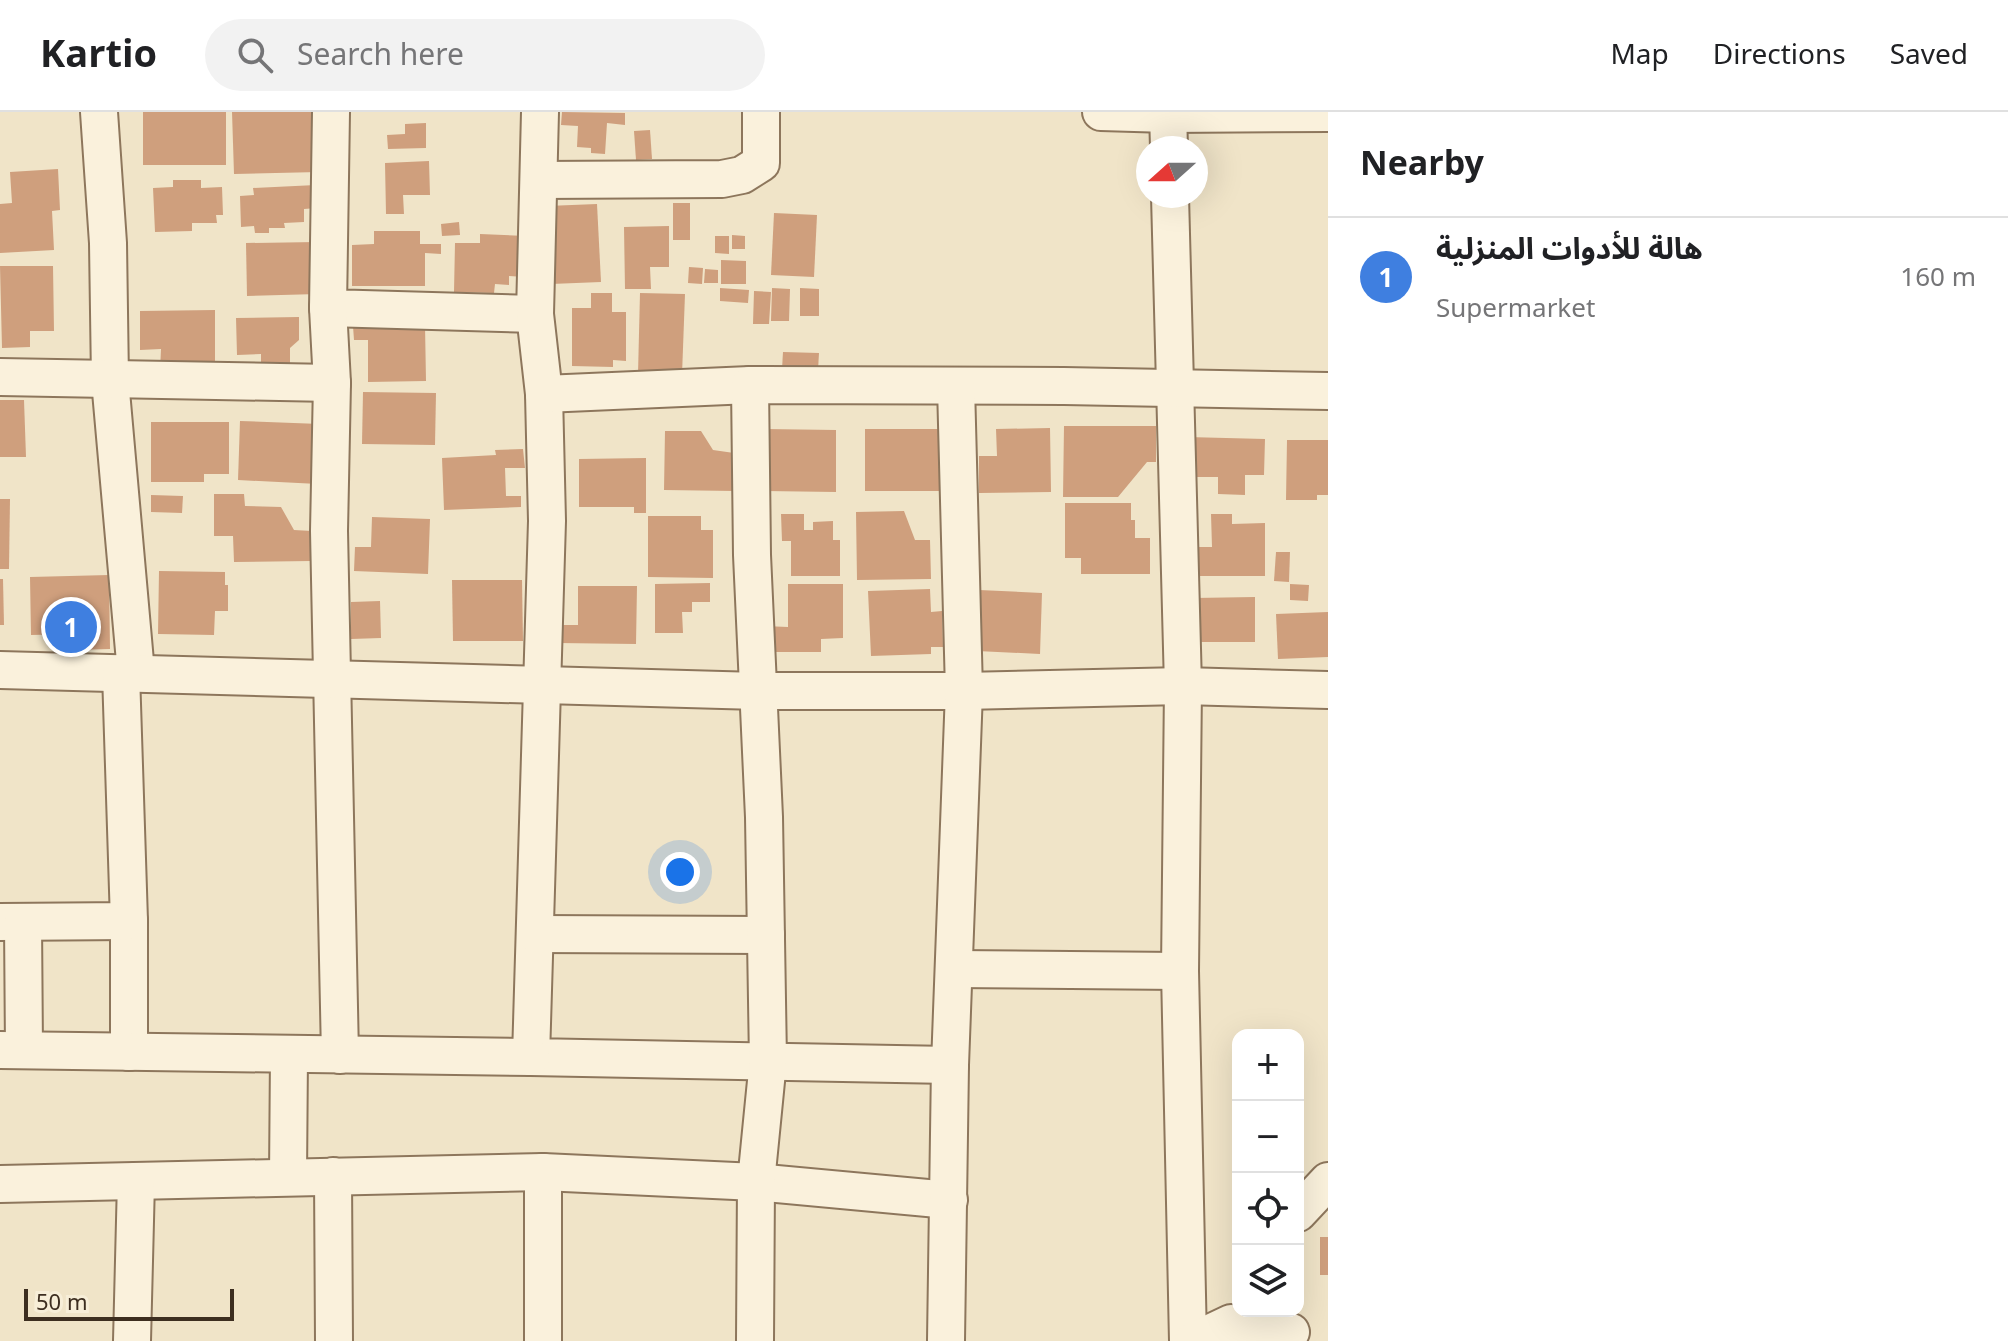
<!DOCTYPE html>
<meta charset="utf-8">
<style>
body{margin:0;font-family:Georgia,"Noto Sans Arabic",serif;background:#f2f2f2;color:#202124}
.controls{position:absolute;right:24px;bottom:24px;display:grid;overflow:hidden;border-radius:16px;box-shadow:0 8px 32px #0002}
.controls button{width:72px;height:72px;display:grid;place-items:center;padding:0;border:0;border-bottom:2px solid #e0e0e0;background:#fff;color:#202124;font:40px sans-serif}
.compass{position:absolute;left:1136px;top:24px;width:72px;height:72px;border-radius:50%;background:#fff;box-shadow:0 8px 32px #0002;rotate:249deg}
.scale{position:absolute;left:24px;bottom:20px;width:210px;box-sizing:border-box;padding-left:8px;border:4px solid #3d2e20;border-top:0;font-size:22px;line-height:28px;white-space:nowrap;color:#3d2e20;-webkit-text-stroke:6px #f7eed8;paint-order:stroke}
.you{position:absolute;left:680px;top:760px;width:28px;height:28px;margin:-20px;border:6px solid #fff;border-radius:50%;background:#1a73e8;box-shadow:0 0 0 12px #1a73e833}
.badge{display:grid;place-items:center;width:52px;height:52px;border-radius:50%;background:#b45309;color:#fff;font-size:26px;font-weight:700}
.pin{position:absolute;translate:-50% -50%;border:4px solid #fff;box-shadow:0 2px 8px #0006}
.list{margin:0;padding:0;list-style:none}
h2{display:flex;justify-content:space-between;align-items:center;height:104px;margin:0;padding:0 32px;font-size:34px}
h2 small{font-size:26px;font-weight:400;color:#757577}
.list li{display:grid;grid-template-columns:52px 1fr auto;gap:24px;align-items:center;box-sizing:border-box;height:112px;padding:0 32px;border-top:2px solid #e0e0e0}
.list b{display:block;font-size:30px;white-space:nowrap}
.list p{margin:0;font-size:26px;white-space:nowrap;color:#757577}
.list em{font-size:26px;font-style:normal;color:#757577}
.icon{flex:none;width:44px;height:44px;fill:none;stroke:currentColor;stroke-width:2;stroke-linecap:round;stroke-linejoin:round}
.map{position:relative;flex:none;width:1328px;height:1229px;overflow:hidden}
header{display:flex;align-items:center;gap:48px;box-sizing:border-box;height:112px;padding:0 40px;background:#fff;border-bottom:2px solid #e0e0e0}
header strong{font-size:38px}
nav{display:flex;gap:44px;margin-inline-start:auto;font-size:28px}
.search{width:560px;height:72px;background:#f2f2f2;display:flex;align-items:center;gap:20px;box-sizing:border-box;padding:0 28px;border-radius:44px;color:#757577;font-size:30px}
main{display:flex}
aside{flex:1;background:#fff}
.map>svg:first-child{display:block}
</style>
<header>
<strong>Kartio</strong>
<div class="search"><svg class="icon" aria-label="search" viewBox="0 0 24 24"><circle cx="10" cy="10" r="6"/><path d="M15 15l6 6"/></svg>Search here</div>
<nav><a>Map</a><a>Directions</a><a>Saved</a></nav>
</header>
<main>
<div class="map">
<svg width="1328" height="1229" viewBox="0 0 1328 1229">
<rect width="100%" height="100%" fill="#f0e4c8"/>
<g fill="#cf9f7d">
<rect x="143" y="0" width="83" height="53"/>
<polygon points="232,0 318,0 319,60 234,62"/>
<polygon points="562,0 625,1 625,13 607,11 605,42 591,41 591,36 577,35 578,14 561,13"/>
<polygon points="426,11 426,36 388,37 387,23 405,22 405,12"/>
<polygon points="650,18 652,47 636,48 634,19"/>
<polygon points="429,49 430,83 403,83 404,102 386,102 385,51"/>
<polygon points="58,57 60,98 52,99 54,138 0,141 0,92 12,91 10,60"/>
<polygon points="173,68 201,68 201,76 222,75 223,103 216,103 217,111 192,111 192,119 155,120 153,76 173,75"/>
<polygon points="316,73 317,96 304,97 304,110 284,111 285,116 269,116 269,121 255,121 254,114 241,115 240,84 254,83 253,76"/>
<rect x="673" y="91" width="17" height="37"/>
<polygon points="597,92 601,170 551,172 547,94"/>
<polygon points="774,101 817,103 814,165 771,163"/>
<polygon points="459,110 460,123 442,124 441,112"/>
<polygon points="669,114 669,155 650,155 651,177 625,177 624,115"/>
<polygon points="374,119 420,119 420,132 441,132 441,142 425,141 425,174 352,174 352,133 374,132"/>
<polygon points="480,122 526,124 525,165 509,164 509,173 495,172 494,181 454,180 455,131 480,131"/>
<polygon points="732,123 745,124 745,137 732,137"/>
<polygon points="715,124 729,124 729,142 715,141"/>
<polygon points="317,130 318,182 247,184 246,131"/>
<polygon points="721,148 746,149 746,172 721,172"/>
<polygon points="0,154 53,154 54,219 30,219 30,235 2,236"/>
<polygon points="689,155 703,156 702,172 688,171"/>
<polygon points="705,157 718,158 718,171 704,171"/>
<polygon points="720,176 749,178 748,191 720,189"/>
<polygon points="772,176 790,177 789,209 771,209"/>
<polygon points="800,176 819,177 819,204 800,204"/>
<polygon points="754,179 771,180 769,212 753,212"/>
<polygon points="591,181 612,181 612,200 626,200 626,249 613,248 613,255 572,254 572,196 591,196"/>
<polygon points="640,181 685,182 682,263 638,262"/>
<polygon points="215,198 215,249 191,249 191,259 160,259 161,237 140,238 140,199"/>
<polygon points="299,205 299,228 290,236 290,255 261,256 261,242 237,243 236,206"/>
<polygon points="425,213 426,269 368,270 368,228 354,228 353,214"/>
<polygon points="783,240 819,241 818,258 782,257"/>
<polygon points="363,280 436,281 435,333 362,332"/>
<polygon points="0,288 24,288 26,345 0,345"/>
<polygon points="240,309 320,312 318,372 238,368"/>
<polygon points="151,310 229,310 229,362 204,362 204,370 151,370"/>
<polygon points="1064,314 1156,314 1156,350 1147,350 1118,385 1063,385"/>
<polygon points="1050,316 1051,380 979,381 979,344 997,344 996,317"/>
<polygon points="765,317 836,318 836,380 765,379"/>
<polygon points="865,317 943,317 942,379 865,379"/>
<polygon points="665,319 701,319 713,338 734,341 735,379 664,378"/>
<polygon points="1187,325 1265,327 1264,363 1245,363 1245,383 1218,382 1218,365 1186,365"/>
<polygon points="1287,328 1328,328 1328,383 1317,383 1317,388 1286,388"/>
<polygon points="523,337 525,356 505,356 506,384 521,384 521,395 444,398 442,346 496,343 495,338"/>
<polygon points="646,346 646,401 634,401 634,395 579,395 579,347"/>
<polygon points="214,382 244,382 245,394 281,395 294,418 312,419 311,449 234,450 233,424 214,424"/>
<polygon points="151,383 183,384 182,401 151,400"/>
<polygon points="0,387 10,387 9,457 0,457"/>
<polygon points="1065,391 1131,391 1131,408 1135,408 1135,426 1150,426 1150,462 1081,462 1081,446 1065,446"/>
<polygon points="904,399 915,428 930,428 931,467 857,468 856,400"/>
<polygon points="781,402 804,402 804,418 813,418 813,410 833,409 833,428 840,428 840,464 791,464 791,429 782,429"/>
<polygon points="1211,402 1232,402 1232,412 1265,411 1265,464 1196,464 1195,435 1212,435"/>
<polygon points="648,404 701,404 701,418 713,418 713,466 648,465"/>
<polygon points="372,405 430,407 428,462 354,459 355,435 371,435"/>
<polygon points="1276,440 1290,440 1289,470 1274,469"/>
<polygon points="159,459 225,460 225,473 228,473 228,499 215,499 214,523 158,522"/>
<polygon points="109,463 110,537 73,538 73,522 31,523 30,465"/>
<polygon points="0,467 3,467 4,513 0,513"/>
<polygon points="452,468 522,468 523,529 453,529"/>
<polygon points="710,471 710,490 692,490 692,500 682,500 683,521 655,521 655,472"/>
<polygon points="788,472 843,472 843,526 821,527 821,540 764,540 764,514 788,515"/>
<polygon points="1290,472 1309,473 1308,489 1290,488"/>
<polygon points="578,474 637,474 636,532 558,531 558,513 578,513"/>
<polygon points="930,477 931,500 942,499 943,535 931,535 931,542 871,544 868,479"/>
<polygon points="979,478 1042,481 1040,542 977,539"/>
<polygon points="1255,485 1255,530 1194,530 1194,486"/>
<polygon points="380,489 381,526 351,527 351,490"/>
<polygon points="1328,500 1328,545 1278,547 1276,502"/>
<rect x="1320" y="1125" width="8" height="38"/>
</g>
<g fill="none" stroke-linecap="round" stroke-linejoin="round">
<g stroke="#8d765c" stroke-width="40">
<g id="minor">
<polyline points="99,0 108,131 110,268 136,561"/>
<polyline points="331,0 328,196 535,202"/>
<polyline points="540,0 535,202 544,282 547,409 531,945 950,953"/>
<polyline points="1101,0 1168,2 1328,1"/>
<polyline points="1168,0 1169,36"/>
<polyline points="539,68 722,67 742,63 761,51 761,0"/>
<polyline points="1170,84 1183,574 1180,859 1188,1229"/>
<polyline points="328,196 332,271 329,419 340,943"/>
<polyline points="0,265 332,271"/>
<polyline points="544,282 750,273"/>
<polyline points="0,558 758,579 964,579 1183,574 1328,578"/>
<polyline points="129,809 129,940"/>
<polyline points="0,810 129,809 121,561"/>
<polyline points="23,810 24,938"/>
<polyline points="536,822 766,823"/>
<polyline points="954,857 1180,859"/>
<polyline points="0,938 531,945"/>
<polyline points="333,1064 334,1229"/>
<polyline points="288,1065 289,942"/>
<polyline points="0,1072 543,1060 756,1070 949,1088"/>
<polyline points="1298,1101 1328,1069"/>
<polyline points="132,1229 136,1069"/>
<polyline points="543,1229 543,1060"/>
<polyline points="755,1229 756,1070 768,949 764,705 752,443 750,273 1064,274 1328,279"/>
<polyline points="946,1229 950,953 964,579 956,274"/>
<polyline points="1193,1229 1231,1211 1291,1220"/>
</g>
</g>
<use href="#minor" stroke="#faf1dc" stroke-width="36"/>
</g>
</svg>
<div class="controls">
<button>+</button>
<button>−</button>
<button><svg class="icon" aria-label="locate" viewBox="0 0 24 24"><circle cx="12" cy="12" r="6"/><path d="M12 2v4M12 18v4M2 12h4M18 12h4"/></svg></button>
<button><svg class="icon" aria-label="layers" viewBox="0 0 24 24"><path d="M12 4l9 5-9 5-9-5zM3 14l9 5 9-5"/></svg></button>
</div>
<svg class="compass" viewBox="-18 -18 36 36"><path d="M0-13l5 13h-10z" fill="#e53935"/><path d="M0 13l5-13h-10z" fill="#757577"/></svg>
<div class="scale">50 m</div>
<div class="you"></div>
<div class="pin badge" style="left:71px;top:515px;background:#3f7fe0">1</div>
</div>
<aside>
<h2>Nearby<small></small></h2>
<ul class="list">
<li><span class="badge" style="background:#3f7fe0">1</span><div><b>هالة للأدوات المنزلية</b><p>Supermarket</p></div><em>160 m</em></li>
</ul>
</aside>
</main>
